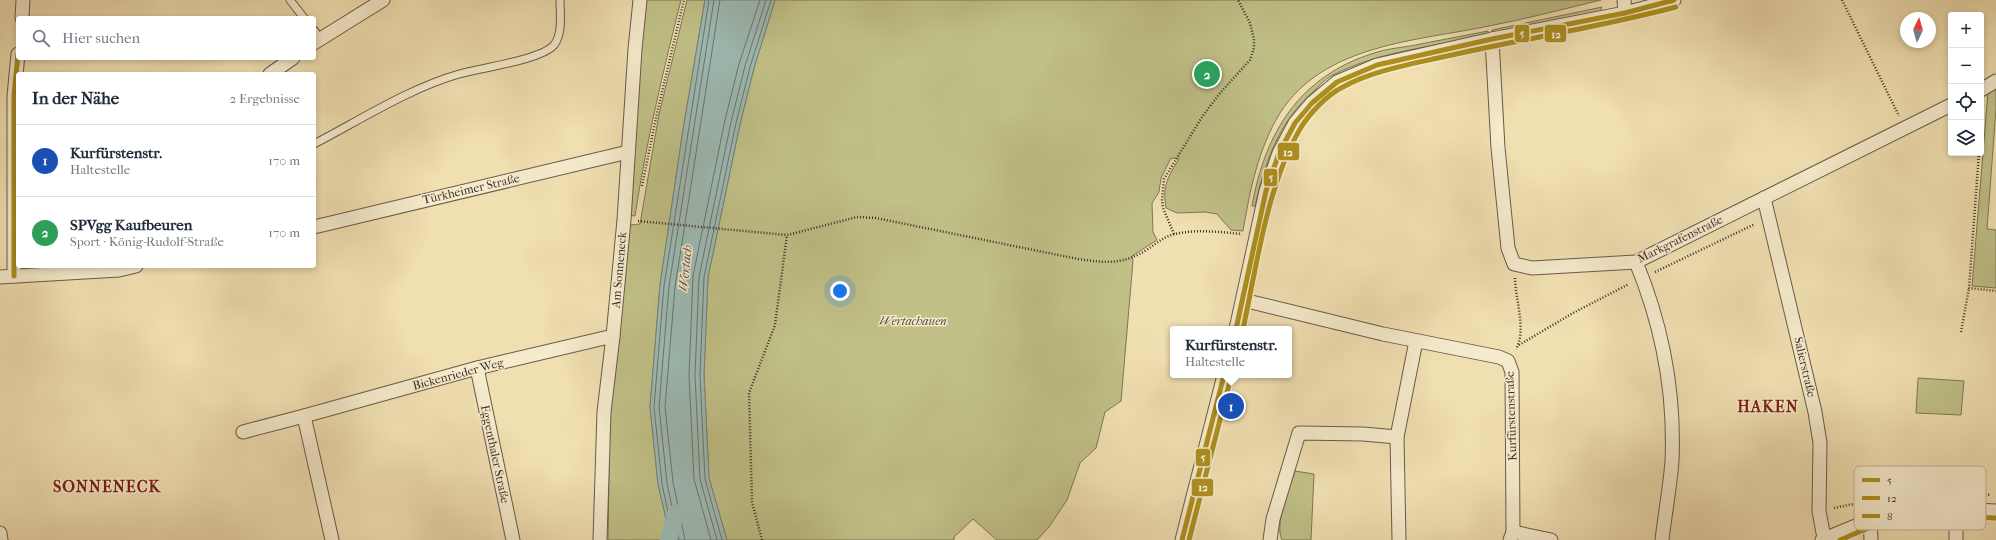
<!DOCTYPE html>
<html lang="de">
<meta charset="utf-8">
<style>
body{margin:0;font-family:"IM FELL French Canon",serif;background:#f2f2f3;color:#1f2937}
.controls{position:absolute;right:12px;top:12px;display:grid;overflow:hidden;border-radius:4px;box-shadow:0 2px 6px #0003}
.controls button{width:36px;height:36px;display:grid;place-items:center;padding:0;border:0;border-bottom:1px solid #e0e1e3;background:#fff;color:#1f2937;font:20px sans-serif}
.compass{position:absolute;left:1900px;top:12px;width:36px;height:36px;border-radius:50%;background:#fff;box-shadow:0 2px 6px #0003;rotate:5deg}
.you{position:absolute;left:840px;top:291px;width:14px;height:14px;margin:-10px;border:3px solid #fff;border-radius:50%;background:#1a73e8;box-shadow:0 0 0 6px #1a73e833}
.badge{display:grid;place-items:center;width:26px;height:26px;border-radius:50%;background:#b45309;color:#fff;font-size:13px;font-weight:700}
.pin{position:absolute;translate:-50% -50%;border:2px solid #fff;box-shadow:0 1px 4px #0006}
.popup{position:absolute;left:1170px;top:326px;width:122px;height:52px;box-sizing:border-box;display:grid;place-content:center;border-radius:4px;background:#fff;filter:drop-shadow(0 1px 3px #0005);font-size:13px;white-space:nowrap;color:#747a83}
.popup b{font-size:15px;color:#1f2937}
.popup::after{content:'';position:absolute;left:50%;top:100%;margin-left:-8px;border:8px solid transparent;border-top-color:#fff}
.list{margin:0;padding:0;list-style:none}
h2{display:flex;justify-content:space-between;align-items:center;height:52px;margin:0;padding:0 16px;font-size:17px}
h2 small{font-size:13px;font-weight:400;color:#747a83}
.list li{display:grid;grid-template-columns:26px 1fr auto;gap:12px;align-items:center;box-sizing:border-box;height:72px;padding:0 16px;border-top:1px solid #e0e1e3}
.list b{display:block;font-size:15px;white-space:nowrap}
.list p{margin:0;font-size:13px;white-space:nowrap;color:#747a83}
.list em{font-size:13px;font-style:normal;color:#747a83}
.icon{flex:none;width:22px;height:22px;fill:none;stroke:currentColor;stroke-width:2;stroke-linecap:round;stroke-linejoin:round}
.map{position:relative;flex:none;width:1996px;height:540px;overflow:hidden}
.search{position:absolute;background:#fff;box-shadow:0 2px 6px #0003;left:16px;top:16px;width:300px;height:44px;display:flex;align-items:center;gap:10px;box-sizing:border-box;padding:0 14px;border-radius:4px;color:#747a83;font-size:15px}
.panel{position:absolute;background:#fff;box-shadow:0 2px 6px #0003;left:16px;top:72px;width:300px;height:196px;border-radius:4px}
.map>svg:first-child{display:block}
</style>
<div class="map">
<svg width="1996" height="540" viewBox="0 0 1996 540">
<rect width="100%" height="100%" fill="#f0dfb1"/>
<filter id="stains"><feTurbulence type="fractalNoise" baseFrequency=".005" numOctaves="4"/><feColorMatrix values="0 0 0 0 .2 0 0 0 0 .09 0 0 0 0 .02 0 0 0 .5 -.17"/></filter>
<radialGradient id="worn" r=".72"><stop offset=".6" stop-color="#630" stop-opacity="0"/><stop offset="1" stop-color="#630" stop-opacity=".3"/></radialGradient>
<g fill="#c0c087" stroke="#7e7757">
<path d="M643,0h38c-18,72 -35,143 -46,216l-9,-1z"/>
<polygon points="687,0 705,0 683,130 660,285 650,407 658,484 671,540 608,540 610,412 630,225 640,224 659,114"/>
<path d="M775,0h826c-38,9 -75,19 -112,26 -72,15 -165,18 -209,87 -22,36 -30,77 -37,118l-12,-1 -14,-16 -12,-2 -28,1 -11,-5c-4,-21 2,-32 13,-49l-8,-1 -10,20 -2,14 -7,11 1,29 4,8 -25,16 1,5 -12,140 -16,11 -9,36 -16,15 -13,37 -18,27 -12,13h-40l-24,-21 -19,18v3h-227l-18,-62 -5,-103 4,-98 32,-153 14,-56z"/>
<polygon points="1602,7 1600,12 1493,35 1492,30"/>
<path d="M1488,31l1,4c-52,11 -111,16 -158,41 -6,3 -11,9 -16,14 -35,29 -50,72 -60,116h-3c13,-74 48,-130 122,-153 11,-4 24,-5 36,-7 26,-5 52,-10 78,-15z"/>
<polygon points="1996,88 1996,109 1987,229 1996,230 1996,288 1972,286 1988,92"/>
<polygon points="1918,378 1964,381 1961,415 1916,413"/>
<path d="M1295,471l19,3 -3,66h-29c-8,-16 8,-52 13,-69z"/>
</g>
<polygon fill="#9dbbb5" stroke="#76837c" points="705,0 775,0 754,68 740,124 708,277 704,375 709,478 727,540 671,540 658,484 650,407 660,285 683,130"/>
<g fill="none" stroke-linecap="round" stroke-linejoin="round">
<g stroke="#6c746e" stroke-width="1">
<polyline points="674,540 662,484 654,407 664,286 709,0"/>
<polyline points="679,540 667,483 659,407 669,286 714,0"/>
<polyline points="685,540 673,482 665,407 675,287 720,0"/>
<polyline points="711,540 694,479 689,375 693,276 725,120 739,64 760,0"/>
<polyline points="717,540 700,479 695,375 699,277 731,122 745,66 766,0"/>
<polyline points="722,540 705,479 700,375 704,277 736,123 750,67 771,0"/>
</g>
<polyline stroke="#9dbbb5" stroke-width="17" points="668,540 676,513"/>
<g stroke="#695a4a" stroke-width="9">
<g id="lane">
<polyline points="290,0 304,18"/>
<polyline points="314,30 320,38"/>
<path d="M314,144c46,-24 96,-56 145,-70 21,-6 82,-14 95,-29 9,-11 6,-32 6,-45"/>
</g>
</g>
<g stroke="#695a4a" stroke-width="15">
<g id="street">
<polyline points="1624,0 1625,13"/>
<polyline points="22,18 23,0"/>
<polyline points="1492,39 1498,148 1508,248 1514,264 1532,268 1636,262 1951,105"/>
<polyline points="314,43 383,0"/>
<polyline points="270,74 293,58"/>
<polyline points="1981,90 1996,81"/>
<polyline points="1764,198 1815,412 1820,443 1819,511 1824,538"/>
<polyline points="314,227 628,152"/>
<path d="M1636,262c26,63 39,130 36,199 -2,26 -7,53 -10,79"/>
<polyline points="14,276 14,96 18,54"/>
<polyline points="0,277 119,270 136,266"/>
<polyline points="1243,300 1383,334 1499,357 1508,361 1512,372 1513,532 1510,540"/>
<polyline points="1236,329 1266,191 1279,153 1295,123 1312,103 1337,82 1377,65 1492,39 1625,13 1674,0"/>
<polyline points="477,368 513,540"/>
<polyline points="243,432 304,416"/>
<polyline points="1870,520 1871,540"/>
<polyline points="1513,532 1551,540"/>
<polyline points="0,533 1,540"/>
<polyline points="332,540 304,416 477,368 613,336"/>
<polyline points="600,540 604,412 613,336 624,220 635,49 640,0"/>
<polyline points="1182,540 1224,375"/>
<polyline points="1270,540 1273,519 1299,433 1363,434 1397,437"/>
<polyline points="1399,540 1397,437 1416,341"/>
<polyline points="1822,540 1870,520 1915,512 1956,509 1996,511"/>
<polyline points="1956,540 1956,509"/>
</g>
</g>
<g stroke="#3c2e27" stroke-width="2.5" stroke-dasharray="1 2" stroke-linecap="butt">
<polyline points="1842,0 1899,116"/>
<polyline points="1981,133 1983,104"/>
<polyline points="1979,153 1969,288 1996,291"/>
<polyline points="642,186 657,113 684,0"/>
<path d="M638,221l149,14 70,-18 19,1 202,41c28,4 45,6 70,-10 9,-6 17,-13 27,-15 23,-5 45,-2 67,0"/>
<polyline points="1174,234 1163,208 1162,200 1164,179 1202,117 1220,93 1250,60 1254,48 1254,39 1250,23 1238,0"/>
<polyline points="1655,272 1755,224"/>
<path d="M1515,278c0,20 12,53 1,71"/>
<polyline points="1961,332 1969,288"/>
<polyline points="1519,345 1573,313 1629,284"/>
<polyline points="1834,508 1907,493 1943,491 1991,495"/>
<polyline points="762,540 752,502 749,393 775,325 787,235"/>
</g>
<use href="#lane" stroke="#f5eacc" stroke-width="7"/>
<use href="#street" stroke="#f5eacc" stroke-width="13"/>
<g stroke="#f5eacc" stroke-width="8">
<g id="bus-1">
<polyline points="1236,329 1266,191 1279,153 1295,123 1312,103 1337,82 1377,65 1492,39 1625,13 1674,0"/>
<polyline points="1182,540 1224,375"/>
</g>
</g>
<g stroke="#f5eacc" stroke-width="8">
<g id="bus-2">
<path d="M1243,329c14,-64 24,-144 57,-200 9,-15 26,-33 41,-41 32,-18 71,-24 106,-32 76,-17 153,-29 229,-49"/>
<polyline points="1189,540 1231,377"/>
<path d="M1840,540c11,-4 21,-10 32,-13 39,-12 83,-11 124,-9"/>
</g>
</g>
<g stroke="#f5eacc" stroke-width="8">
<polyline id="bus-3" points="14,276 14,96 18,54"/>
</g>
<use href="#bus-1" stroke="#ac8f1f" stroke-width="5"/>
<use href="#bus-2" stroke="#ac8f1f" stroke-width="5"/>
<use href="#bus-3" stroke="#ac8f1f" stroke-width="5"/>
</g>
<g text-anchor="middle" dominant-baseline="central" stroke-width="3" stroke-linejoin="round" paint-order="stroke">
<g font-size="12" fill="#3c2e27" stroke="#f5eacc">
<text transform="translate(471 189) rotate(-13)">Türkheimer Straße</text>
<text transform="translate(1680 239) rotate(-26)">Markgrafenstraße</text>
<text transform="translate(619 270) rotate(-85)">Am Sonneneck</text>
<text transform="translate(1805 367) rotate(77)">Salierstraße</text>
<text transform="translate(458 374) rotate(-15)">Bickenrieder Weg</text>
<text transform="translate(1511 416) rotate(-92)">Kurfürstenstraße</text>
<text transform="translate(495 454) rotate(78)">Eggenthaler Straße</text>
</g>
<g font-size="12" font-style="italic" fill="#564b3a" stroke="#f5eacc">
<text x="913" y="321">Wertachauen</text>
</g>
<g font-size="13" font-style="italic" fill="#54514a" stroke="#f5eacc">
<text transform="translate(685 268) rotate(-84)">Wertach</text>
</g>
<g font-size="16" font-weight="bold" letter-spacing="1" fill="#7a1f14" stroke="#f5eacc">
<text x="1768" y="406">HAKEN</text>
<text x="107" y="486">SONNENECK</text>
</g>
</g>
<rect x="1854" y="466" width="132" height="64" rx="6" fill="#f5eacc" stroke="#beb29a" stroke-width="1"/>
<rect x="1862" y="478" width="18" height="4" fill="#ac8f1f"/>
<rect x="1862" y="496" width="18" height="4" fill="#ac8f1f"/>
<rect x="1862" y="514" width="18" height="4" fill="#ac8f1f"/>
<g font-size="11" fill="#3c2e27">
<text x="1887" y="484">5</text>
<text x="1887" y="502">12</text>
<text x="1887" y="520">8</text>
</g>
<g stroke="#f5eacc" stroke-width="1.5">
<rect x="1514" y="24" width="16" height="19" rx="4" fill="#ac8f1f"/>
<rect x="1544" y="24" width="23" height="19" rx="4" fill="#ac8f1f"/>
<rect x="1277" y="142" width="23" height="19" rx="4" fill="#ac8f1f"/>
<rect x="1263" y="168" width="15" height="19" rx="4" fill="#ac8f1f"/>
<rect x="1195" y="448" width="16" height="19" rx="4" fill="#ac8f1f"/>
<rect x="1191" y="478" width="23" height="19" rx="4" fill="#ac8f1f"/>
</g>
<g font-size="11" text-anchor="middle" font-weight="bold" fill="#fff">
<text x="1522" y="37">5</text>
<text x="1556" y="38">12</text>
<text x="1288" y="156">12</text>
<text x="1271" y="181">5</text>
<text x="1203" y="461">5</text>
<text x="1203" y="491">12</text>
</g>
<rect width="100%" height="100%" filter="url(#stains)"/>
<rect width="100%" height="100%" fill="url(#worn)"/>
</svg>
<div class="controls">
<button>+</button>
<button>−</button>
<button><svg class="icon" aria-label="locate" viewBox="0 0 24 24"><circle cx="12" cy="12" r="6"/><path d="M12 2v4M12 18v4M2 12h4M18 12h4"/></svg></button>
<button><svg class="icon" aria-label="layers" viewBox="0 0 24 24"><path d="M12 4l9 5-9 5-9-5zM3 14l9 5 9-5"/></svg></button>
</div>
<svg class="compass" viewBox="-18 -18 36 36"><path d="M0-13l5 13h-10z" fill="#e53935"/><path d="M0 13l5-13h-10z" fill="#747a83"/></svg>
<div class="you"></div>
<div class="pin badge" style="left:1231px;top:406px;background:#1a4fb4">1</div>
<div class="popup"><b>Kurfürstenstr.</b>Haltestelle</div>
<div class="pin badge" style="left:1207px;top:74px;background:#2e9e5b">2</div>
<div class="search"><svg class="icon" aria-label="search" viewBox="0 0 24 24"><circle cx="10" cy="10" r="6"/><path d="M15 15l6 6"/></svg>Hier suchen</div>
<section class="panel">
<h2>In der Nähe<small>2 Ergebnisse</small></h2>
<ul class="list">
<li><span class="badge" style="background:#1a4fb4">1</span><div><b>Kurfürstenstr.</b><p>Haltestelle</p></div><em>170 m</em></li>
<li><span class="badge" style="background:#2e9e5b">2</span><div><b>SPVgg Kaufbeuren</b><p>Sport · König-Rudolf-Straße</p></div><em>170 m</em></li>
</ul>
</section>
</div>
